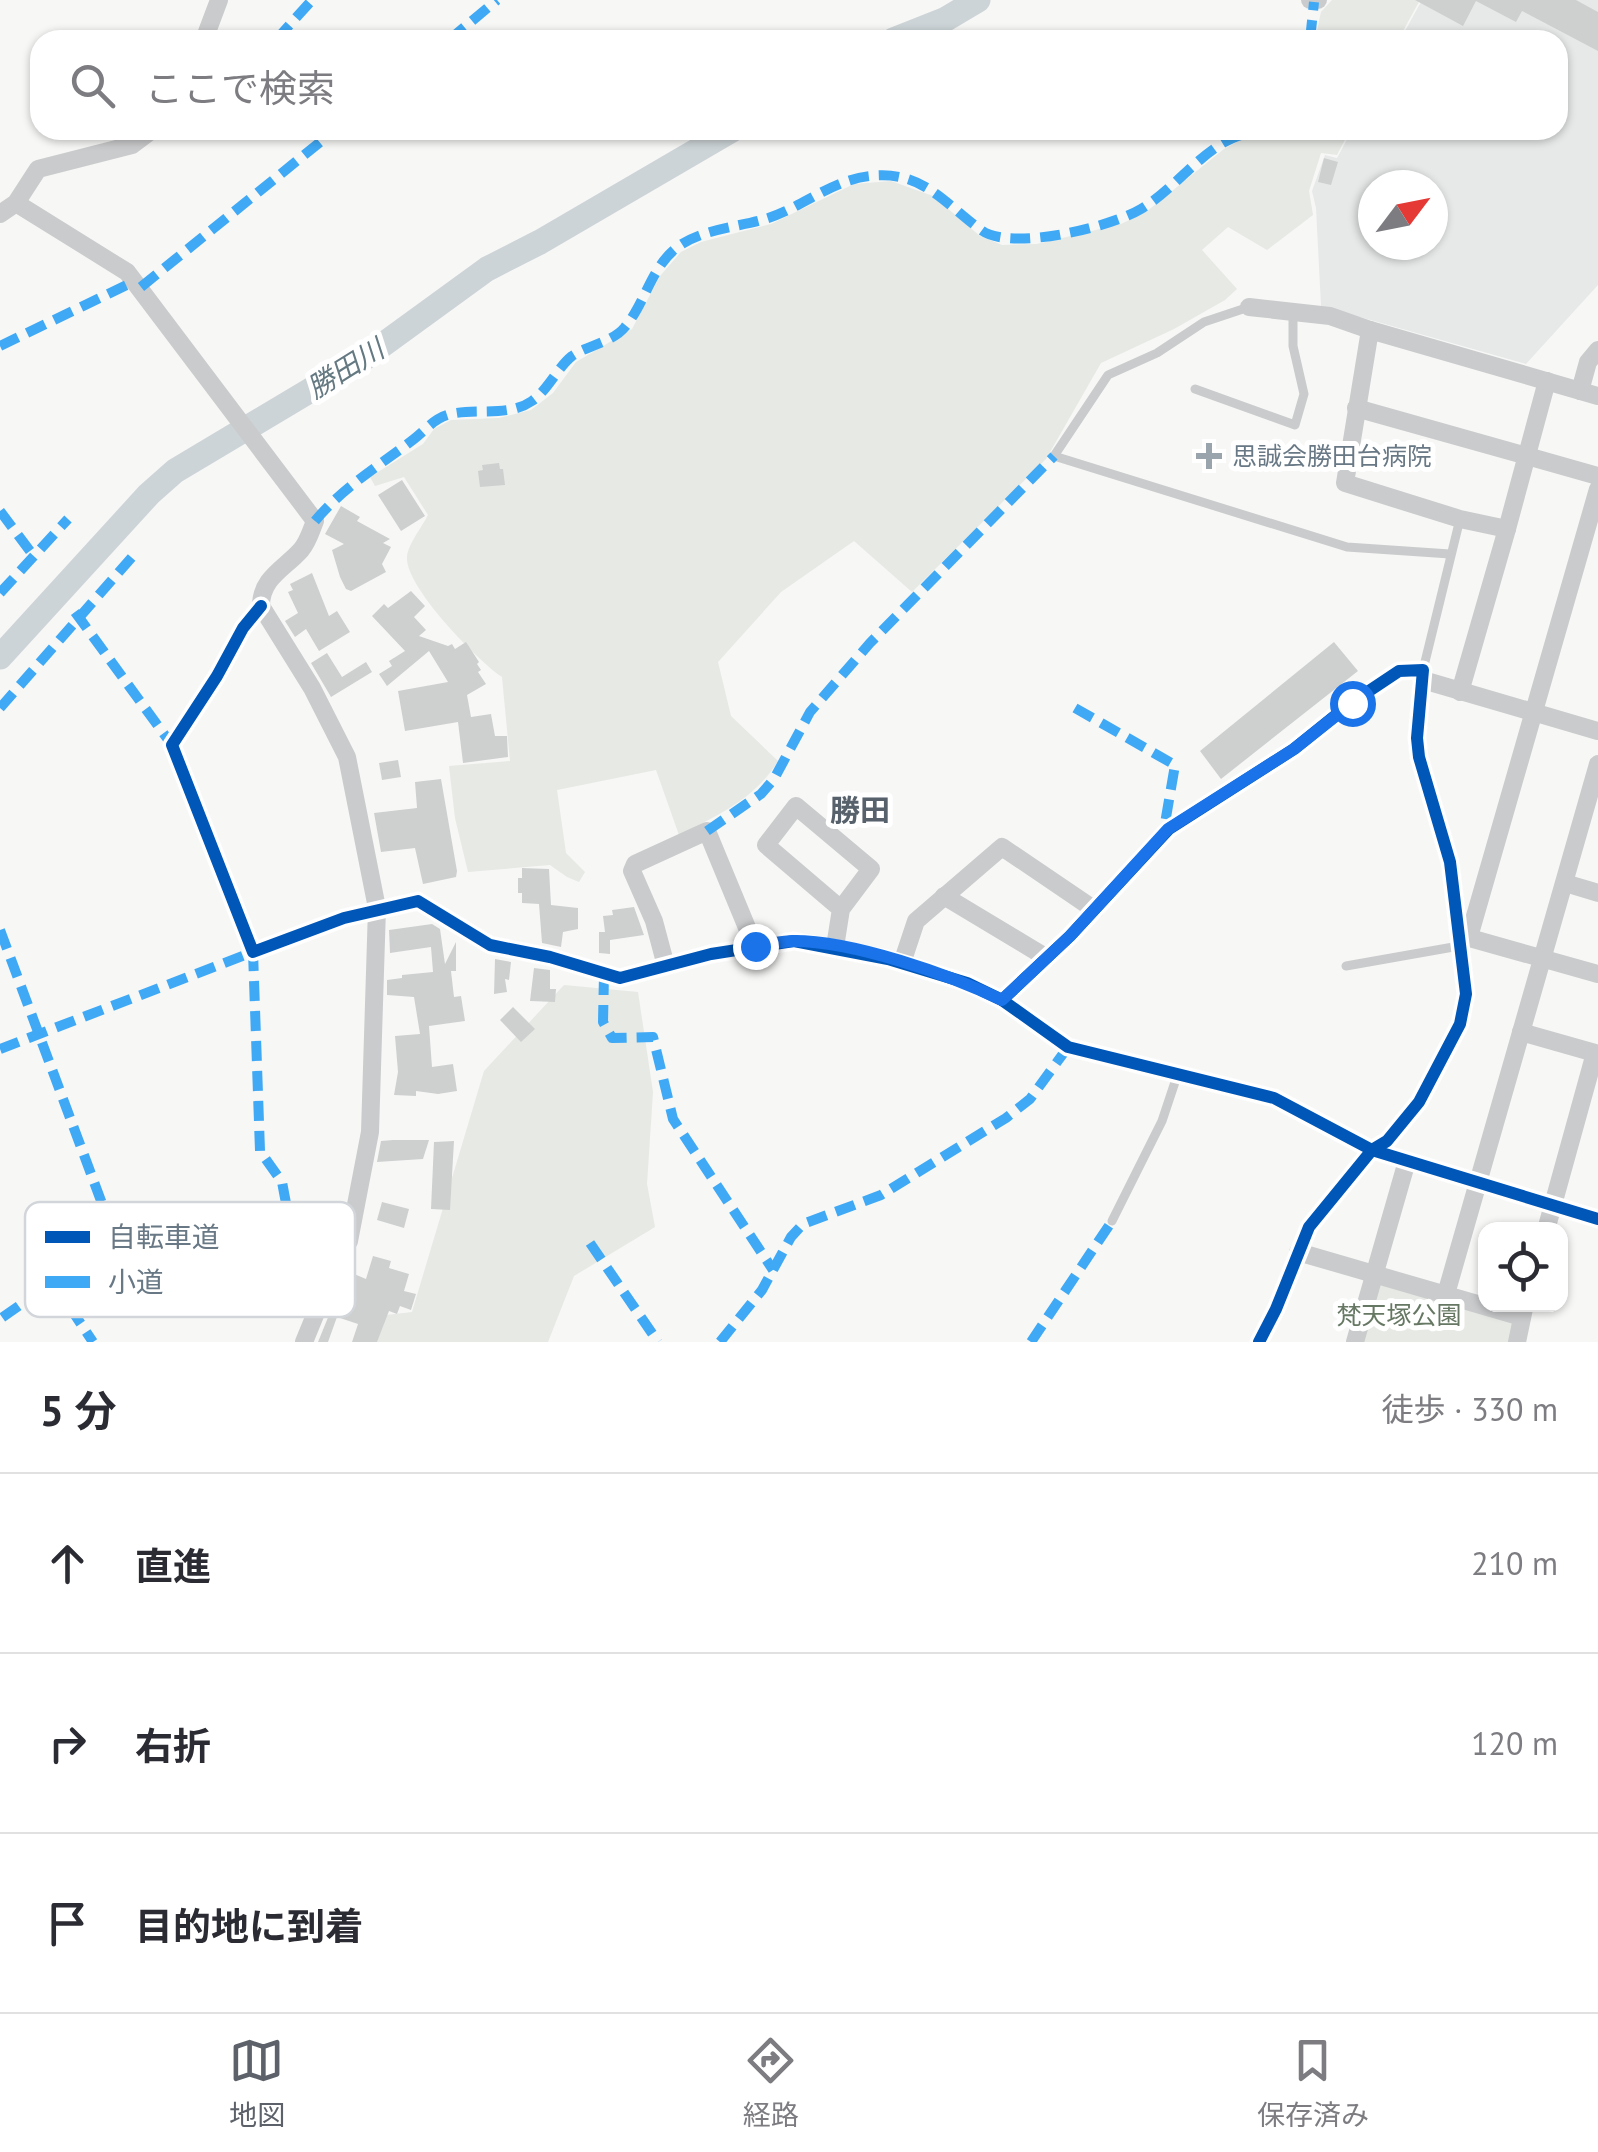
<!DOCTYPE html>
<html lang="ja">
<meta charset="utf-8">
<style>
body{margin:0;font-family:"PT Sans","Noto Sans JP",sans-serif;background:#f2f2f3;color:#2b2b33}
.controls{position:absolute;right:30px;bottom:30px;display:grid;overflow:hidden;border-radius:20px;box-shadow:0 2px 8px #0004}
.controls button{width:90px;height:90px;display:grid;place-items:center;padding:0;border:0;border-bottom:2px solid #e1e1e2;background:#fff;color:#2b2b33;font:50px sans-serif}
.compass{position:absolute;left:1358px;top:170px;width:90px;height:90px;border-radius:50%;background:#fff;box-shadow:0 2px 8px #0004;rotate:58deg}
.stop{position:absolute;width:30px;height:30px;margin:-22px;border:8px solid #1a73e8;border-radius:50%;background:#fff}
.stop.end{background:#1a73e8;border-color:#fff;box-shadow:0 2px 10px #0008}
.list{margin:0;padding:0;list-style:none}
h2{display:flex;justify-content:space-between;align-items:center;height:130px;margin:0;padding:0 40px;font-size:42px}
h2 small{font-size:32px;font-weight:400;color:#7c7c81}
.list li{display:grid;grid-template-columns:65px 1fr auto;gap:30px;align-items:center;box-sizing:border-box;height:180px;padding:0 40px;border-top:2px solid #e1e1e2}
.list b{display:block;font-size:38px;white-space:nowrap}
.list em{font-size:32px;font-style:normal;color:#7c7c81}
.icon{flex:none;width:55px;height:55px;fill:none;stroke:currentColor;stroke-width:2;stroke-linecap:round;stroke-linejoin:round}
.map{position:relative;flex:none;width:1598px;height:1342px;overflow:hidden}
.search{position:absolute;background:#fff;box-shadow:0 2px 8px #0004;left:30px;right:30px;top:30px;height:110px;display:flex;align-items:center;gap:25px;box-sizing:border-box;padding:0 35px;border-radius:30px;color:#7c7c81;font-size:38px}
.sheet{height:670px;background:#fff}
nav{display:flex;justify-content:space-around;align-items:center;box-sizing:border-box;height:140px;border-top:2px solid #e1e1e2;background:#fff;font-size:28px;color:#7c7c81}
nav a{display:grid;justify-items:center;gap:5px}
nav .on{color:#5d616a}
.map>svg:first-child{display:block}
</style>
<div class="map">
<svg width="1598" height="1342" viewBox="0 0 1598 1342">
<rect width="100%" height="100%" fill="#f7f7f6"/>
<path fill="#e7e9e9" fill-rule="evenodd" d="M1422,0h176v285l-72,79 -205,-58 -5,-98 -4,-17 13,-36 12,3 15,-28h206v-90h-158zM1373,185h60v60h-60z"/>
<g fill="#e6e9e4">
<polygon points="1332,0 1420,0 1398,40 1315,40 1321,12"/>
<path d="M1259,130h91l-13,25 -16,-2 -12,38 4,24 -46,35 -39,-23 -26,23 35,39 -12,11 -51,29 -73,34 -55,96 -134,133 -58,-51 -73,51 -63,70 13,54 47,45c-23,38 -61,55 -99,74l-23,-65 -99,20 9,63 19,19 -6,10 -12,-5 -17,-12 -82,7 -13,-54 -6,-52 61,-5 -8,-84c-24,-16 -97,-90 -95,-120 1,-13 15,-30 21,-42l-24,-38 -29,9 -5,-9 53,-33 11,-15 17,-9 48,-2 32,-8 22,-17 23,-31 56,-33 28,-53 21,-24 20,-10 70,-18 83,-40 37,-3 42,15 47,40 22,9 35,-1 84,-20 25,-12 78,-63z"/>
<polygon points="564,985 638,992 653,1092 647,1184 655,1227 574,1276 548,1342 354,1342 370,1317 412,1312 484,1071"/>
<polygon points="1379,1281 1517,1320 1512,1342 1361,1342"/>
</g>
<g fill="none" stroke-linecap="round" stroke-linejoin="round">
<g stroke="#cdd4d7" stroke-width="25">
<polyline points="893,40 946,19 978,0"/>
<polyline points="0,657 149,494 175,471 366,357 487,269 540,242 732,130"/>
</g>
</g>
<g fill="#ced0d0">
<polygon points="1415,0 1576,0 1598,12 1598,51 1522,11 1516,22 1476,1 1463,26"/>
<polygon points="1324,158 1338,162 1331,185 1318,182"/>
<polygon points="499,463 500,469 503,469 505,485 480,487 478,471 483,470 482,465"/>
<polygon points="402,480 425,516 401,531 378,495"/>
<polygon points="341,506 360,517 357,521 390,539 383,543 391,547 382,564 386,572 351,591 346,589 340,577 332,550 344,544 325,534"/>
<polygon points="312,573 329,616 337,611 350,632 319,651 306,629 295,637 285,621 298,613 288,592 293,590 290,584"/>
<polygon points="411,591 425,606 414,617 426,630 419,636 448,646 452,644 455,649 466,642 479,662 477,664 481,670 478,672 486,684 467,695 471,717 491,714 495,736 507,736 508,757 463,763 458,722 405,731 398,691 448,682 429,651 387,686 379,674 392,666 389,661 405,651 372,616 384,604 388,608"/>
<polygon points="1334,642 1358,671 1221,779 1200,751"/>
<polygon points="327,653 342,677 366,662 372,672 331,697 311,663"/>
<polygon points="398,760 401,777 382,780 379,763"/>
<polygon points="441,779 457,871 456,877 423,884 415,848 381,852 374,813 417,808 415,782"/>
<polygon points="522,868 549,869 551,905 578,908 578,929 563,932 561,947 542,943 539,904 522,903 522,893 518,893 518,878 522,878"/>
<polygon points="634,907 644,935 610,940 610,954 599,953 599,932 605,932 603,916 613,915 612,910"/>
<polygon points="432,924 440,929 445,964 456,942 456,971 451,971 454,997 461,996 465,1021 429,1026 432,1067 453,1064 457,1091 438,1094 416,1091 416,1096 394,1095 398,1072 395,1036 420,1034 414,997 387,995 387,980 402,978 402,975 433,972 431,947 390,953 389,930"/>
<polygon points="495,959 511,962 509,980 505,979 507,992 494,994"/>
<polygon points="534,968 550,970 550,989 556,989 555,1002 530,1001"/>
<polygon points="513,1007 535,1029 521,1042 500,1020"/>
<polygon points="393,1140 429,1140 423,1159 377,1162 381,1141"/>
<polygon points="454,1141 450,1210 431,1209 434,1142"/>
<polygon points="382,1202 409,1209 404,1228 377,1220"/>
<polygon points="373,1256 391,1261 389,1268 409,1274 404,1291 416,1294 411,1310 400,1306 397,1314 389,1311 377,1342 352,1342 358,1324 337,1317 328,1342 318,1342 347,1271 366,1279"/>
</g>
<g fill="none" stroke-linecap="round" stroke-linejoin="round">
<g stroke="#cacbcc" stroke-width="9">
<polyline points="1249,307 1204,322 1157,353 1108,375 1054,456 1347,547 1450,554"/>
<polyline points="1195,389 1295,425 1304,394 1293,346 1293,312"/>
<polyline points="1423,670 1460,519"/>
<polyline points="1346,966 1459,946"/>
<polyline points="1112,1221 1162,1121 1178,1073"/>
</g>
<g stroke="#cacbcc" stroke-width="18">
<polyline points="1310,0 1318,0"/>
<polyline points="204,40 219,0"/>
<path d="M16,203l111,69 188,249c-4,10 -7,21 -14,29 -17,19 -40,28 -40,56l51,82 35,69 30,151 -7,224 -21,109 -13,23 -32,78"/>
<polyline points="0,214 16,203 38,169 132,145 152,130"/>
<polyline points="1249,307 1330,316 1370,330"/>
<polyline points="1580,391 1588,362 1598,350"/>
<polyline points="1356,408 1598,476"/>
<polyline points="1507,529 1547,381"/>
<polyline points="261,606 243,628 217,676 172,745 253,952 344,918 418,901 490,945 550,957 620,978 711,954 794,941 888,959 967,983 1002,1000 1068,1047 1274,1098 1372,1150 1598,1219"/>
<polyline points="1423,680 1598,731"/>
<polyline points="1460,692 1507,529 1460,519 1345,483 1370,330 1598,396"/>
<polyline points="1565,883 1598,893"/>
<polyline points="944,896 1047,958"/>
<polyline points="1459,935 1598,974"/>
<polyline points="1469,937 1598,489"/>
<polyline points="835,947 841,909 871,869 796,806 766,845 841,909"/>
<polyline points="902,963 916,921 1002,847 1095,910"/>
<polyline points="666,966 654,921 632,871 635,864 707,831 755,947"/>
<polyline points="1002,1000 1070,936 1169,829 1294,749 1351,703 1399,671 1423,670 1417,738 1419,757 1450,862 1466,994 1460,1024 1419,1102 1387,1141 1372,1150 1309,1227 1276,1309 1259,1342"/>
<polyline points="1521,1032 1595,1053 1546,1230"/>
<polyline points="295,1251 336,1264"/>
<polyline points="1298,1252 1522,1317"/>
<polyline points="1446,1294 1598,764"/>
<polyline points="1355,1342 1407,1161"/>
<polyline points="1517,1342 1525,1304"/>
</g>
<g stroke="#3fa9f5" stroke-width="10" stroke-dasharray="20 10" stroke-linecap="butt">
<polyline points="276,40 312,0"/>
<polyline points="449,40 497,0"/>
<polyline points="1310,40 1314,2"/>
<polyline points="141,287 335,130"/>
<polyline points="0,346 135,281"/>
<polyline points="0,511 33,555"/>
<path d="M315,521c28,-34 64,-55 99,-82 13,-10 20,-21 37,-25 26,-6 58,3 81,-13 17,-12 25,-33 40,-45 16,-11 41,-14 53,-29 21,-25 26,-61 54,-81 24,-17 59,-19 86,-27 37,-11 66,-39 105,-43 52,-6 73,26 111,54 29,22 130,-3 160,-21 30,-18 52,-48 82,-66 9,-5 19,-8 28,-13"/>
<polyline points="0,593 68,519"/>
<polyline points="75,612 172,745"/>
<polyline points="0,708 132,557"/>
<polyline points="1075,708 1175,765 1163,835"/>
<polyline points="707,831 761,794 774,779 810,712 870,643 1054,456"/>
<polyline points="0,930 119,1249"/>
<polyline points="604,975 603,1022 612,1038 653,1037 673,1119 773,1270"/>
<polyline points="0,1049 253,952 260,1151 282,1182 295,1251 119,1249 53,1282 0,1319"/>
<polyline points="590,1243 658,1342"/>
<polyline points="53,1282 93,1342"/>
<polyline points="720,1342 762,1290 791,1237 803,1224 881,1195 1006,1118 1030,1099 1068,1047"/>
<polyline points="1031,1342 1112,1221"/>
</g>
<g stroke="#fff" stroke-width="19">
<g id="cycleway">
<polyline points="261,606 243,628 217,676 172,745 253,952 344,918 418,901 490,945 550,957 620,978 711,954 794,941 888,959 967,983 1002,1000 1068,1047 1274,1098 1372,1150 1598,1219"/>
<polyline points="1002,1000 1070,936 1169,829 1294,749 1351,703 1399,671 1423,670 1417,738 1419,757 1450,862 1466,994 1460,1024 1419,1102 1387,1141 1372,1150 1309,1227 1276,1309 1259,1342"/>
</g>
</g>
<use href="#cycleway" stroke="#0057b8" stroke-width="12"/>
</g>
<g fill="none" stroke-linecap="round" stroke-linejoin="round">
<path stroke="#1a73e8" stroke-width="12" d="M755,946c13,-1 26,-5 39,-5 59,0 154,33 208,59l68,-64 98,-107 126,-80 58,-46"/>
</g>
<path fill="#9aa4ad" stroke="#fff" stroke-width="4" d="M1204 441h10v10h10v10h-10v10h-10v-10h-10v-10h10z"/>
<g text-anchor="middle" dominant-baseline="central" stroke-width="10" stroke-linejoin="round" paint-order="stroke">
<g font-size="25" fill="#687885" stroke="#fff" text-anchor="start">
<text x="1232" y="456">思誠会勝田台病院</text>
</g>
<g font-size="25" fill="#667863" stroke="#fff">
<text x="1399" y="1315">梵天塚公園</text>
</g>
<g font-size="28" font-style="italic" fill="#647981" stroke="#fff">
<text transform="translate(345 368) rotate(-32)">勝田川</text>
</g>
<g font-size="30" font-weight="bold" fill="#56616b" stroke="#fff">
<text x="860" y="809">勝田</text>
</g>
</g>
<rect x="25" y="1202" width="330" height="115" rx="15" fill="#fff" stroke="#d2d6da" stroke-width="2.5"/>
<rect x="45" y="1231" width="45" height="12" fill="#0057b8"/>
<rect x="45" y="1276" width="45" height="12" fill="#3fa9f5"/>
<g font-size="28" fill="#687885">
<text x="108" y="1247">自転車道</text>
<text x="108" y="1292">小道</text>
</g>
</svg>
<div class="controls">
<button><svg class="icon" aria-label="locate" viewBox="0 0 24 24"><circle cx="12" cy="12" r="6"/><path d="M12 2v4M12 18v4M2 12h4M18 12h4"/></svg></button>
</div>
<svg class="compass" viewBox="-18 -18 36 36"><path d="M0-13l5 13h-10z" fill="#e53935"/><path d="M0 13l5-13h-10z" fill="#7c7c81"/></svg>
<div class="stop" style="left:1352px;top:703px"></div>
<div class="stop end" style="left:755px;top:946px"></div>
<div class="search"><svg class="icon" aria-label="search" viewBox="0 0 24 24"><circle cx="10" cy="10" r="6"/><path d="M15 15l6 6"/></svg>ここで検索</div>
</div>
<section class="sheet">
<h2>5 分<small>徒歩 · 330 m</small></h2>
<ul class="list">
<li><svg class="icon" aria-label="ahead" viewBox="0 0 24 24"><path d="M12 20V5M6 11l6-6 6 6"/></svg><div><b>直進</b></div><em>210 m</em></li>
<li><svg class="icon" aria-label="right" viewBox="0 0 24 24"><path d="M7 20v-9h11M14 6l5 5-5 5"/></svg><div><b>右折</b></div><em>120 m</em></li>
<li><svg class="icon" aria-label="arrive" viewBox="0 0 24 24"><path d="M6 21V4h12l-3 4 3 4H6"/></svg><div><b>目的地に到着</b></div></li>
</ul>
</section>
<nav>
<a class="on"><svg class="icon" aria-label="map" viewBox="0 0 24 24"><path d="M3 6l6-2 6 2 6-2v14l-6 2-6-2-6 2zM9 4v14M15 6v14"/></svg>地図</a>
<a><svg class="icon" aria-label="directions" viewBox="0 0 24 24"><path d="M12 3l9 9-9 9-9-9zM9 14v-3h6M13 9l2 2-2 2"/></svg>経路</a>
<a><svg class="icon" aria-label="saved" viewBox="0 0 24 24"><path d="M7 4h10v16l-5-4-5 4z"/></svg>保存済み</a>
</nav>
